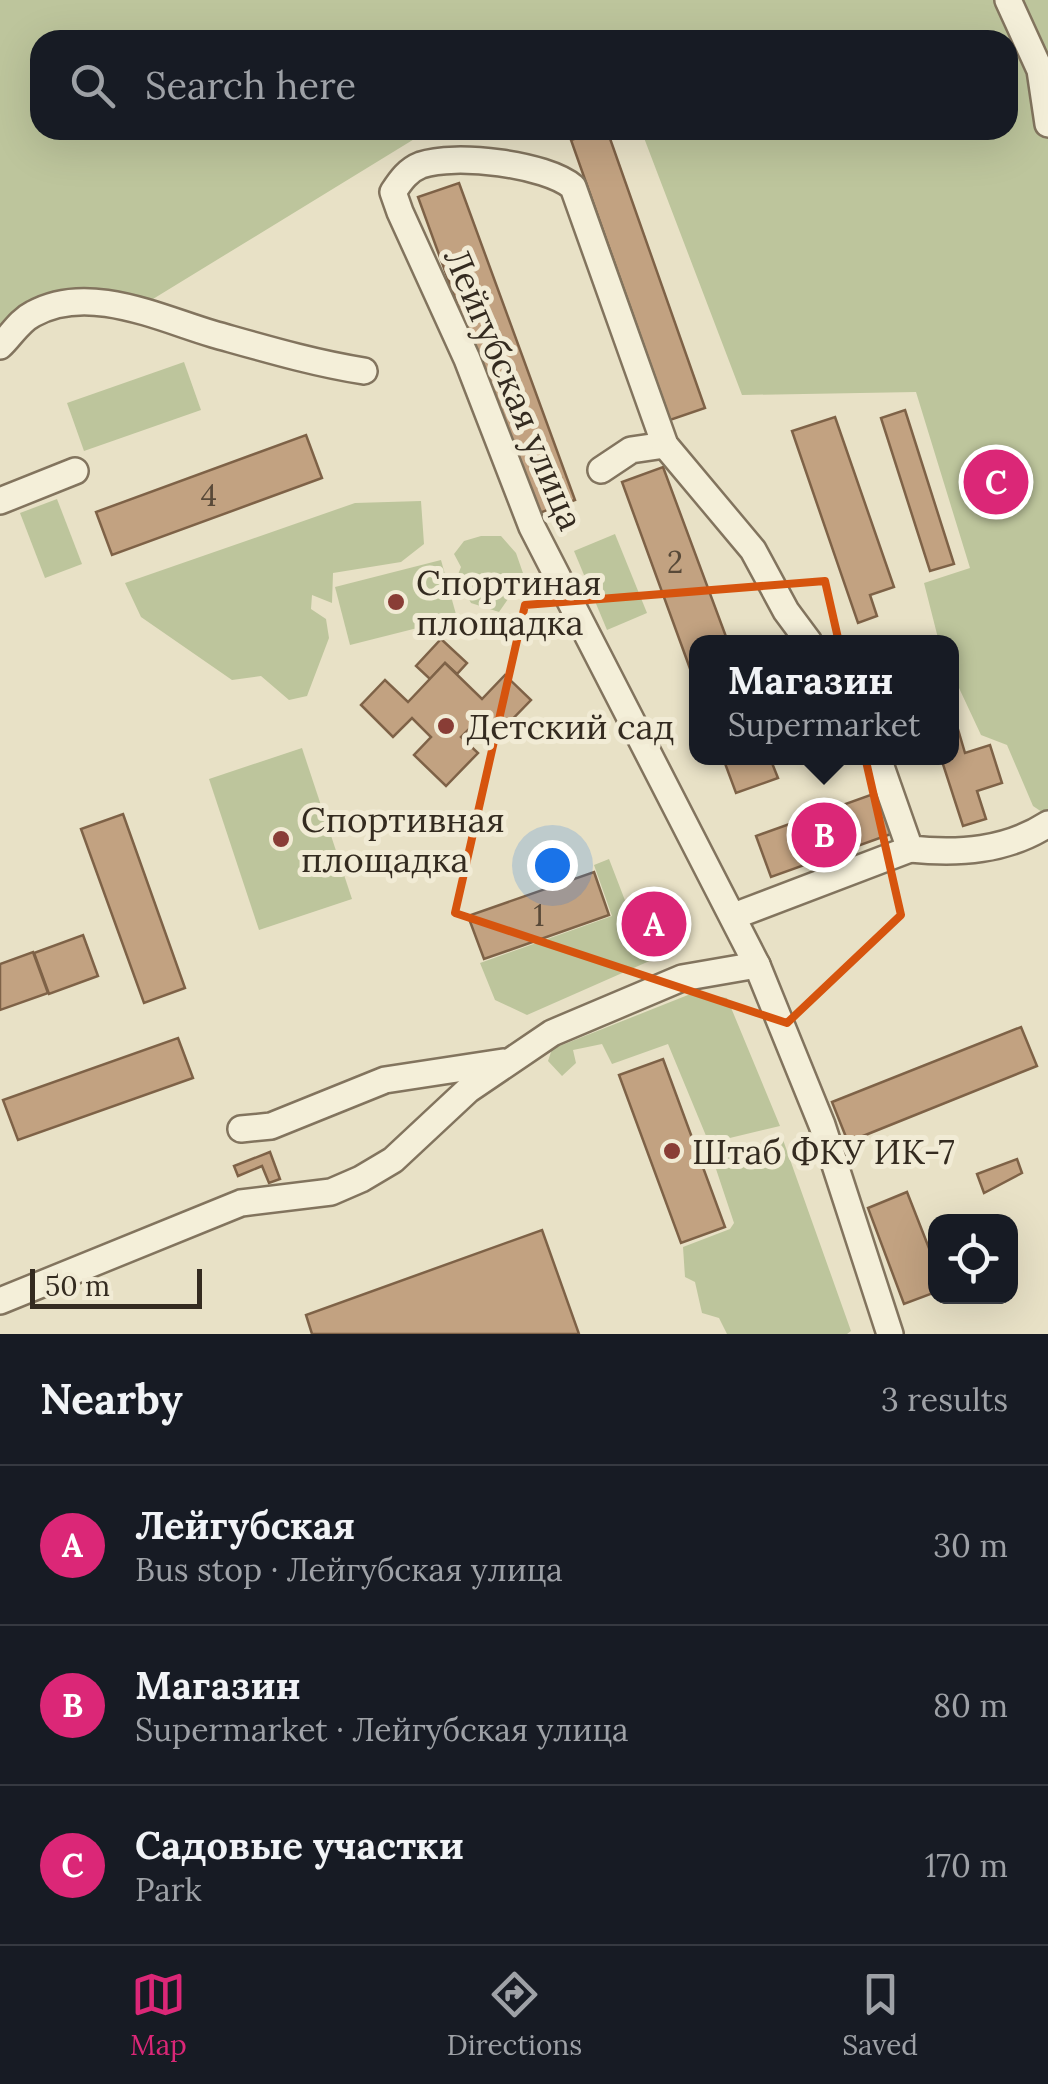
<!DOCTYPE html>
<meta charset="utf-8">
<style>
body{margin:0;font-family:Lora,serif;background:#20242c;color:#f1f3f6}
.controls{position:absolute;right:30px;bottom:30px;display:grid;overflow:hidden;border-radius:20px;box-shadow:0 10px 40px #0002}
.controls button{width:90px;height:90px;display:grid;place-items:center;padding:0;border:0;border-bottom:2px solid #363941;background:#171b24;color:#f1f3f6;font:50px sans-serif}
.scale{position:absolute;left:30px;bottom:25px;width:172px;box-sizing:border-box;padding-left:10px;border:5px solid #342b20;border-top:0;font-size:28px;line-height:35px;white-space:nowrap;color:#342b20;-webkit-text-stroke:8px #f1ebd5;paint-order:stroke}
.you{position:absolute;left:552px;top:865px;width:35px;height:35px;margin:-25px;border:8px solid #fff;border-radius:50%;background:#1a73e8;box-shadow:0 0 0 15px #1a73e833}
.badge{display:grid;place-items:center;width:65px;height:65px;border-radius:50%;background:#db2777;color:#fff;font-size:32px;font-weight:700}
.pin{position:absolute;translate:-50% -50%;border:5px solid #fff;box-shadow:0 2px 10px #0006}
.popup{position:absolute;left:689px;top:635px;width:270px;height:130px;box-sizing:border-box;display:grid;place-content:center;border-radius:20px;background:#171b24;filter:drop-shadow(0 2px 8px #0005);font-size:32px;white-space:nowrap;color:#9ea1a6}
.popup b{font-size:38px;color:#f1f3f6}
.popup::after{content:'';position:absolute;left:50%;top:100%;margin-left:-20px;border:20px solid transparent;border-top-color:#171b24}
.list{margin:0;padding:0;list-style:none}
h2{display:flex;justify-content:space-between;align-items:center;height:130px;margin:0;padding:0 40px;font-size:42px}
h2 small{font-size:32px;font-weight:400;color:#9ea1a6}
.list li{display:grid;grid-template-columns:65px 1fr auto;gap:30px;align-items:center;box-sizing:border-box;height:160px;padding:0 40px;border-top:2px solid #363941}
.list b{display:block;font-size:38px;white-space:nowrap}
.list p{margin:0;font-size:32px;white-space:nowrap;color:#9ea1a6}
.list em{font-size:32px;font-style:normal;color:#9ea1a6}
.icon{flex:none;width:55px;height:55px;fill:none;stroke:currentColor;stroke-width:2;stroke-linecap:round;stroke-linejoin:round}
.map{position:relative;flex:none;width:1048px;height:1334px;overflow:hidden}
.search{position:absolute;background:#171b24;box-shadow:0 10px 40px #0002;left:30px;right:30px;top:30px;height:110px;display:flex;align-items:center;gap:25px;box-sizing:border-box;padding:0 35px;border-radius:30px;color:#9ea1a6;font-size:38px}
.sheet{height:610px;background:#171b24}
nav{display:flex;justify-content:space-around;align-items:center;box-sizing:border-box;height:140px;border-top:2px solid #363941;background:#171b24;font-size:28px;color:#9ea1a6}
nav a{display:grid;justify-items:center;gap:5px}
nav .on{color:#db2777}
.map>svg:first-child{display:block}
</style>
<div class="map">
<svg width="1048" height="1334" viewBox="0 0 1048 1334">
<rect width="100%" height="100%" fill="#e8e1c6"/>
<g fill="#bdc59c">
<polygon points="0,0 1048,0 1048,816 1033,806 1007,745 981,735 952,673 952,642 939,642 924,583 970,568 916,392 742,395 641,130 1008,130 1008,40 40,40 40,130 429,130 153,299 98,293 39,321 0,355"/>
<polygon points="184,362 201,410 84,451 67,403"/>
<polygon points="57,499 82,564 45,578 20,513"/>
<polygon points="421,501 424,544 401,562 333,573 332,603 312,595 311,609 326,619 329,638 307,696 289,700 261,676 232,680 141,617 125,583 355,503"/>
<polygon points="615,534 647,613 607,630 574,551"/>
<polygon points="481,536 501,536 516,553 524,576 499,612 471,603 457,577 461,567 454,554 464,541"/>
<polygon points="441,560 457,618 350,645 335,587"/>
<polygon points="302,748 352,899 259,930 209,779"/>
<polygon points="609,859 626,903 651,936 654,959 527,1015 495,1000 480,963 612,916 594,865"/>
<polygon points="693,993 727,998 780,1126 709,1143 668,1044 612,1064 602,1044 573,1050 576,1063 562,1076 548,1061 552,1049"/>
<polygon points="782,1137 851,1331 847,1334 727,1334 719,1318 702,1313 695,1282 685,1277 683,1247 730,1229 734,1223 712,1157"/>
</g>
<g fill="#c2a281" stroke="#7e6247" stroke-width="2.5">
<polygon points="600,130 607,130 705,408 670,420 571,140"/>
<polygon points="459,183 575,500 534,515 418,197"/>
<polygon points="905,410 954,564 930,571 881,418"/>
<polygon points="835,417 894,587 870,595 877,616 858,623 792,431"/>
<polygon points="306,435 322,478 112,555 96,512"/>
<polygon points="663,467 728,642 696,642 696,685 622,482"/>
<polygon points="441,639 467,663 457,674 445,663 430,679 416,666"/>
<polygon points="445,663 482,699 505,675 531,700 498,734 481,717 461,737 478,753 446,786 414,755 431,737 412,718 393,737 361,705 385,680 408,702"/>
<polygon points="952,709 965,753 990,745 1002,783 977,791 986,819 963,826 941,758 952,758"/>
<polygon points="723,758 770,758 778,778 736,793"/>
<polygon points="876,793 891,834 771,877 756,836"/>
<polygon points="123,814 185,988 144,1003 81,829"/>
<polygon points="594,872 609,915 484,959 468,916"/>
<polygon points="648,895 656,913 643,918 636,900"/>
<polygon points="83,935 98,976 49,994 34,953"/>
<polygon points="33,952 48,993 0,1010 0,964"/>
<polygon points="1021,1027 1037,1066 848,1142 832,1102"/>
<polygon points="178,1038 193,1078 18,1140 3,1100"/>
<polygon points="663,1059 725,1227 681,1243 619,1075"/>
<polygon points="270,1152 280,1179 269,1183 262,1166 238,1176 234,1166"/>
<polygon points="1017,1159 1022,1173 984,1193 977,1174"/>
<polygon points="907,1192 936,1266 936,1292 904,1304 868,1208"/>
<polygon points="542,1230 579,1334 312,1334 306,1315"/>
</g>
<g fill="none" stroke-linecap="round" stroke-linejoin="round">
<g stroke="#82745e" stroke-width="30">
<g id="minor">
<polyline points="1008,0 1040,70 1048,124"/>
<path d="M0,346c11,-10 19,-25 33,-32 55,-31 126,4 180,20 50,14 100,29 151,37"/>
<polyline points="601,470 631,450 665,445"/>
<polyline points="0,501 75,471"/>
<path d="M809,642l-23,-31 -33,-61 -88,-105 -92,-258c-27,-23 -118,-34 -152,-22 -13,5 -20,15 -28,27l7,20 67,147 65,168 225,438 65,160 68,209"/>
<path d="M878,758l32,91c49,5 96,2 138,-25"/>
<polyline points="734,916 910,849"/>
<polyline points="241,1129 271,1126 385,1080 503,1062"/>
<polyline points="0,1301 241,1203 331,1192 361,1179 393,1160 468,1090 552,1033 682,978 757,965"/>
</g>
</g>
<use href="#minor" stroke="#f4efd9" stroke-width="25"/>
</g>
<path fill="none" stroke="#d6540e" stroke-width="8" stroke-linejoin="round" d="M825,581l76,334 -114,108 -332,-110 70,-308z"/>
<g fill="#893d36" stroke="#f1ebd5" stroke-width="4">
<circle cx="396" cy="602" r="10"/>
<circle cx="446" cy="726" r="10"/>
<circle cx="281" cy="839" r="10"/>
<circle cx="672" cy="1151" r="10"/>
</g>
<g text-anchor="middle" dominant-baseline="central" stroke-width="10" stroke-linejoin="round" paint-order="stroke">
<g font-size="30" fill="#584938">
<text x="209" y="495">4</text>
<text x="675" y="562">2</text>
<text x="539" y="915">1</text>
</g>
<g font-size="35" fill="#342b20" stroke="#f1ebd5">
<text transform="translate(514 389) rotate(67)">Лейгубская улица</text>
</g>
<g font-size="35" fill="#342b20" stroke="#f1ebd5" text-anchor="start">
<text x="416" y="582">Спортиная<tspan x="416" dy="40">площадка</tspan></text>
<text x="466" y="726">Детский сад</text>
<text x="301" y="819">Спортивная<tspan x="301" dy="40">площадка</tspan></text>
<text x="692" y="1151">Штаб ФКУ ИК-7</text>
</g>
</g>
</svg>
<div class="controls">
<button><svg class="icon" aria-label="locate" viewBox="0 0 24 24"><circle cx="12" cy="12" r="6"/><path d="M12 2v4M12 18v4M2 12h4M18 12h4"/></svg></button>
</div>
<div class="scale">50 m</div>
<div class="you"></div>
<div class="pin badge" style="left:654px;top:924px">A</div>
<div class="pin badge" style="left:824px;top:835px">B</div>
<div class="popup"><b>Магазин</b>Supermarket</div>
<div class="pin badge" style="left:996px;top:482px">C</div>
<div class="search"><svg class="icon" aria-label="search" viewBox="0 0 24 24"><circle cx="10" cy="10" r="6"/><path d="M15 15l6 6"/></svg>Search here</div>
</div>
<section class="sheet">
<h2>Nearby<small>3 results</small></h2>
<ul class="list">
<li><span class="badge">A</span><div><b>Лейгубская</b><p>Bus stop · Лейгубская улица</p></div><em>30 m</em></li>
<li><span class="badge">B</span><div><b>Магазин</b><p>Supermarket · Лейгубская улица</p></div><em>80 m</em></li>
<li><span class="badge">C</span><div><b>Садовые участки</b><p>Park</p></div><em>170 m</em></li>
</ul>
</section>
<nav>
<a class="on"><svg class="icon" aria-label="map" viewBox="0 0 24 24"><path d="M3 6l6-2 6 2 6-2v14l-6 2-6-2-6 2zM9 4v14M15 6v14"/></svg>Map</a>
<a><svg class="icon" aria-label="directions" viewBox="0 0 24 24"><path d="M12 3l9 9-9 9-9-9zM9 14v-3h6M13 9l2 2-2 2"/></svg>Directions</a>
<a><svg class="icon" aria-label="saved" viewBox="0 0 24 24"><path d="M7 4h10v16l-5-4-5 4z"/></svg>Saved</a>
</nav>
